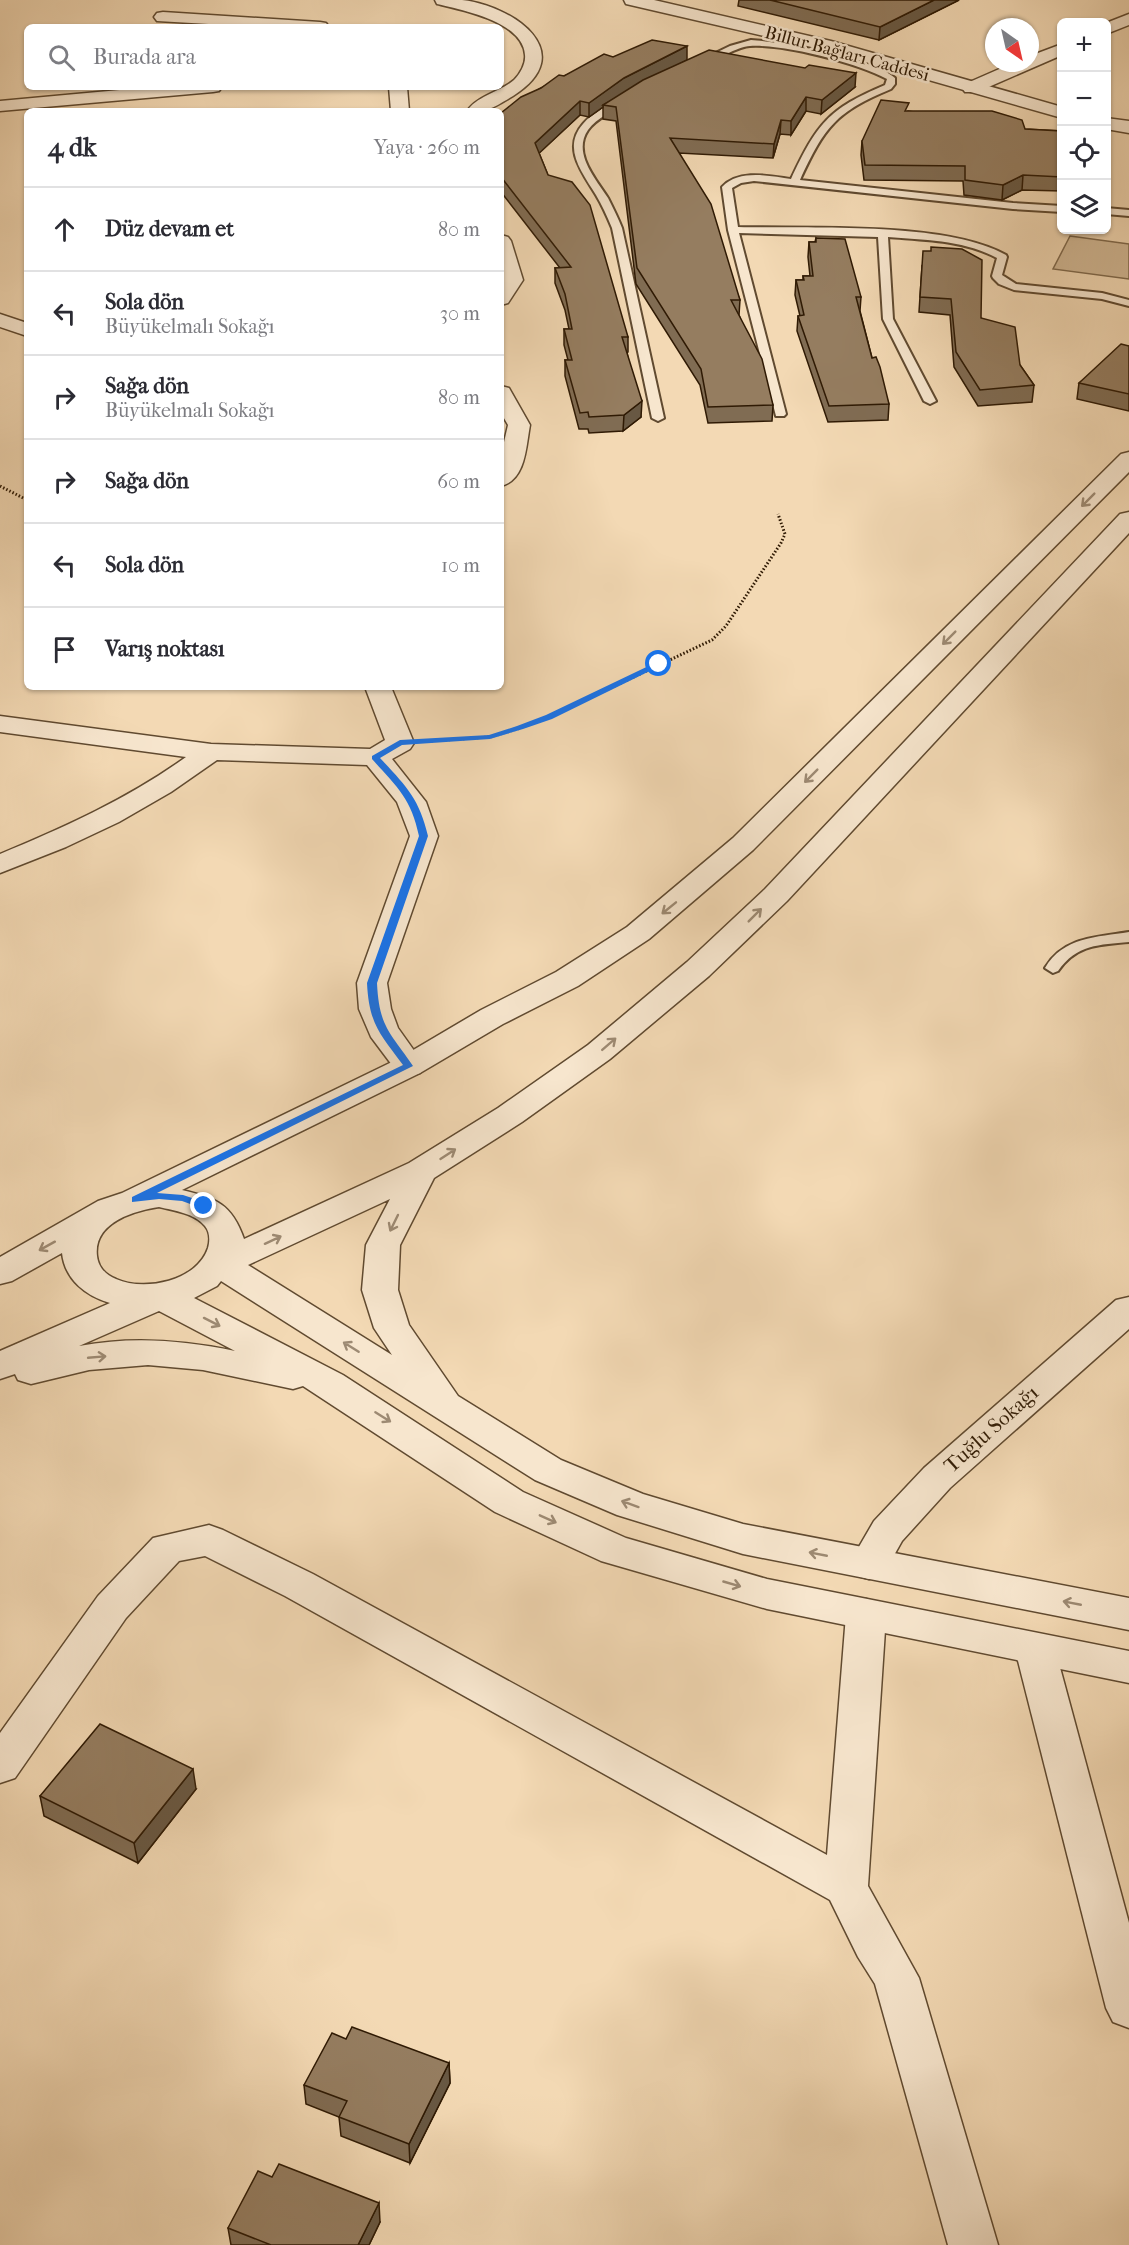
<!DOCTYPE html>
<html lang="tr">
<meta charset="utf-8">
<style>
body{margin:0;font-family:"IM FELL French Canon",serif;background:#f7f7f7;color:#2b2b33}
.controls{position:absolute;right:18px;top:18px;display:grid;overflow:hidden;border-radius:9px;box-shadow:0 2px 4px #0004}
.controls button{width:54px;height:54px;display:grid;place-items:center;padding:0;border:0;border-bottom:2px solid #e1e1e2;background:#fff;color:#2b2b33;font:30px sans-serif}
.compass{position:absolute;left:985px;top:18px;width:54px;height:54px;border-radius:50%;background:#fff;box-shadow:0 2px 4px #0004;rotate:146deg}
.stop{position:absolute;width:18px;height:18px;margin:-14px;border:4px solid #1a73e8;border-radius:50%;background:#fff}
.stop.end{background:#1a73e8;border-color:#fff;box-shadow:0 2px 6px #0008}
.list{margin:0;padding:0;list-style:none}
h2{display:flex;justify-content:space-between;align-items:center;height:78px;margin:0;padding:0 24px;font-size:26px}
h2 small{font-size:20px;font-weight:400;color:#7c7c81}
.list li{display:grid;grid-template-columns:39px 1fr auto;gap:18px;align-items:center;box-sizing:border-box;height:84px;padding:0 24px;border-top:2px solid #e1e1e2}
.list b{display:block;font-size:22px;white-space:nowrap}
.list p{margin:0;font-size:20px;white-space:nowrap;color:#7c7c81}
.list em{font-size:20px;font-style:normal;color:#7c7c81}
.icon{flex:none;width:33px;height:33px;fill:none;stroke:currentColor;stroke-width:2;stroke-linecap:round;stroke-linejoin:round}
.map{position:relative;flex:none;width:1129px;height:2245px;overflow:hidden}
.search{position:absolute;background:#fff;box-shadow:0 2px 4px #0004;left:24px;top:24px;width:480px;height:66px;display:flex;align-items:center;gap:15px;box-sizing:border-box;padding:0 21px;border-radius:9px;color:#7c7c81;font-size:22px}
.panel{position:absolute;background:#fff;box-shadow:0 2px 4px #0004;left:24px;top:108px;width:480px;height:582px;border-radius:9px}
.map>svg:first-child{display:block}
</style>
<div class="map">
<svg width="1129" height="2245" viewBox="0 0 1129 2245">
<rect width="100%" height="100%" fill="#f3d9b4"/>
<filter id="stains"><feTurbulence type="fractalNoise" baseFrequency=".00333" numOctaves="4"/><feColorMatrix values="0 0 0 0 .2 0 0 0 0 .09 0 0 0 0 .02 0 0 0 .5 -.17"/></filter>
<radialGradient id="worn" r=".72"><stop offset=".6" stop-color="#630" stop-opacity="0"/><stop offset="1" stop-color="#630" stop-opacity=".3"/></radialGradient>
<polygon fill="#d2b996" stroke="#806a4d" stroke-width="1.5" points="1070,236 1129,244 1129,279 1053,269"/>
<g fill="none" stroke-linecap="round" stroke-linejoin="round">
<g stroke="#604a30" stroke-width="4">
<g id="service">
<path d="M751,40c32,2 122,18 144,38v6l-4,5c-55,23 -66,37 -91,91l213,23 49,3v6l-49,-3 -259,-28 -13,2 -9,5 6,39c71,2 207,-6 268,28l1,2 -5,18 14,9 86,9 27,7v6l-27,-7 -88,-9 -15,-6 -6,-6 -1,-2 5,-18c-33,-18 -73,-18 -109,-21l5,82 43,82 -6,3 -6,-3 -41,-82 -5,-82 -139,-4 47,181 -2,2h-8l-48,-186 -6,-43c17,-18 47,-11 69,-8 26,-55 37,-70 94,-94l2,-6c-30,-16 -103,-35 -137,-33 -14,0 -42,21 -51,15l31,-15z"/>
<path d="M617,99l8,2c-11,11 -28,16 -37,29 -16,23 8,49 20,68 5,10 10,20 14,30l42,190 -6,3 -6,-3 -40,-190c-5,-12 -10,-23 -16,-33 -14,-23 -34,-47 -13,-71 9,-11 22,-17 34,-25z"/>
<polygon points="1106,208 1129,210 1129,216 1106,214"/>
<path d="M1129,932v10c-30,3 -52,2 -71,29l-5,2 -8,-5c18,-31 52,-31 84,-36z"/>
</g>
</g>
<g stroke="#604a30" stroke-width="3">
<g id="minor">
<path d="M435,0c9,0 18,0 27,0 52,6 119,53 51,96 -20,12 -22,15 -46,15 10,-15 33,-19 47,-31 6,-6 12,-16 11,-25 -2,-33 -62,-45 -88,-51z"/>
<polygon points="163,12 320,22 326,23 329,27 262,27 157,21 154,17 157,13"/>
<polygon points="1129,14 1129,25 1106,34 1106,23"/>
<polygon points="1062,44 1062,55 977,92 965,92 962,88 965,84 1013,63 1030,63 1030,56"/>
<polygon points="152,87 222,87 219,91 213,92 0,111 0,101"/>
<polygon points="389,87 407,87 409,111 391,111"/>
<polygon points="501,235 508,237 511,241 523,280 508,303 501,305"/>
<polygon points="0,314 27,323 27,336 0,327"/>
<path d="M501,386l8,2 21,37c-4,21 -4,55 -29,61v-31l7,-30 -7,-12z"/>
<path d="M365,687h26l23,56 -4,6 -18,10 34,43 12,34 -51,147 4,26 7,19 27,38 -5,7 -11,3 -11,-3 -27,-36 -12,-28 -2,-26 53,-147 -13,-34 -30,-37 -150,-5 -46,32 -52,30 -53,25 -66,26v-19c65,-27 129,-56 186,-97l-186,-25v-16l211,28 159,5 15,-9z"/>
<polygon points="1129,1297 1129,1329 950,1488 902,1541 883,1575 869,1579 855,1575 849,1564 874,1521 924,1468 1116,1300"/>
<polygon points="209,1525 223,1530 313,1574 827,1855 846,1615 852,1604 866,1599 880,1604 886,1615 868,1886 919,1978 998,2245 948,2245 875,1984 858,1957 830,1900 285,1596 205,1556 179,1561 126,1618 15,1778 0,1783 0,1733 98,1596 153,1538"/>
<polygon points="1035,1633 1049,1638 1055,1649 1129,1923 1129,2028 1113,2022 1106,2008 1015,1649 1021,1638"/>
</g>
</g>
<g stroke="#604a30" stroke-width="3">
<g id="tertiary">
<polygon points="624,0 654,0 831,41 1062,107 1062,118 820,49 626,4"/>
<polygon points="1106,118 1129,121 1129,133 1106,129"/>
<path d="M1129,452v20l-376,378 -104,89 -71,47 -75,38 -83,49 -238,117c34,8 50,14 62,49l165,-76 89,-55 90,-63 99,-83 78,-73 355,-375 9,-2v21l-342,368 -78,75 -99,83 -88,63 -88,56 -34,67 -2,45 11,35 49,71 103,64 82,34 100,30 386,74v32l-386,-76 -126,-39 -82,-35 -314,-199 -4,5 -23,12 149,77 180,117 103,46 141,41 362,72v32l-362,-74 -166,-48 -106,-49 -192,-126 -10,3 -90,-19 -55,-5 -59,5 -58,14 -13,-4 -3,-6 -15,5v-28l110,-48c-24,-7 -45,-23 -48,-50l-50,28 -12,3v-27l98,-56 24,-8 276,-134 83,-49 75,-38 71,-45 106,-89 388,-384zM390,1199l-24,46 -4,45 12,38 18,27 -144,-90zM159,1207c16,4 35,6 46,19 5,6 5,15 3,22 -11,33 -63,44 -92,31 -10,-4 -18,-12 -19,-23 -4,-33 36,-45 62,-49zM159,1311l76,40c-52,-11 -103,-15 -156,-5z"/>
</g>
</g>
<g stroke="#2f1a04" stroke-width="3" stroke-dasharray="1.5 2" stroke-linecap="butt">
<polyline points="0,486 27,500"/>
<polyline points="428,741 490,737 520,728 549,717 712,640 726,626 781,543 785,534 778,514"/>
</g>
<use href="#service" fill="#f7e6ce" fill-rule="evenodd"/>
<use href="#minor" fill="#f7e6ce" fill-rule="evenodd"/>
<use href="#tertiary" fill="#f7e6ce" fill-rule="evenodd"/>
</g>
<g fill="#806c53" stroke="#2f1a04" stroke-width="1.5">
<polygon points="739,0 959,0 879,40 738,6"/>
<polygon points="613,57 687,60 855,87 821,114 806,111 791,135 780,134 773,158 679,153 740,300 739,315 773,405 772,421 708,423 700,385 636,284 616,121 603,119 603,107 589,117 580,115 539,153 548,175 628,337 628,352 627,353 641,417 623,431 589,433 588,429 579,429 565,376 565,360 568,360 564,345 564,329 569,329 565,310 555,283 555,268 560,268 501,192 501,113 541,88 564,76"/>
<polygon points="908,111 1025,129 1062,131 1062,191 1022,190 1002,200 964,195 963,181 864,180 861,155 862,141"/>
<polygon points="1107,141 1108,190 1107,204"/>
<polygon points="816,238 861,297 860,311 872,358 889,404 888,420 828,422 797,331 798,316 800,316 795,295 796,280 803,280 803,276 810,276 808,257 809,242 815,242"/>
<polygon points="922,266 981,318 1020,365 1034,385 1032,402 978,406 954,367 950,315 919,312"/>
<polygon points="1129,346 1129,411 1077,399 1079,383"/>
<polygon points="196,1789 138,1863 44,1816 40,1796"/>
<polygon points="346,2039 449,2063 450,2083 410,2163 341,2136 339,2117 306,2104 304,2085"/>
<polygon points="272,2177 380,2222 369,2245 231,2245 228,2228"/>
</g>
<g fill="#685843" stroke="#2f1a04" stroke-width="1.5">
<polygon points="934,0 959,0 879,40 880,27"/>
<polygon points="687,46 687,60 603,105 603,107 589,117 589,103 624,78"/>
<polygon points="856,73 855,87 821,114 822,100"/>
<polygon points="806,97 806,111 791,135 791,121"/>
<polygon points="580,101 580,115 535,157 535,143"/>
<polygon points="781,120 780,134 773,158 774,144"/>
<polygon points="1023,175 1022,190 1002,200 1003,185"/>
<polygon points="642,401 641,417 623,431 624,415"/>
<polygon points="193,1769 196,1789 138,1863 134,1843"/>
<polygon points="449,2063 450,2083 410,2163 409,2144"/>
<polygon points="379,2203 380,2222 369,2245 358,2245"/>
</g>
<g fill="#957d60" stroke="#2f1a04" stroke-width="1.5">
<polygon points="770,0 934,0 880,27"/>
<polygon points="652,40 687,46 624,78 589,103 580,101 535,143 548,175 572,182 590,205 628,337 622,337 642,401 624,415 589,417 588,412 580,413 565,360 572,360 564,329 572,329 565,294 555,268 571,267 501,177 501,140 502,139 501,139 501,113 521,97 541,88 559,75 564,76 604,54 613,57"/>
<polygon points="709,50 805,68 809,65 856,73 822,100 806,97 791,121 781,120 774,144 670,138 711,204 740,300 731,300 762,359 773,405 708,407 701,369 637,268 616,107 603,105 643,80"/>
<polygon points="881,100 909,103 905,111 992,111 1022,120 1025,129 1062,131 1062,177 1023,175 1003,185 965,180 965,166 865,165 862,141"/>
<polygon points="1107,141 1109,142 1108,190 1107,190"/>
<polygon points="816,238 845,239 861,297 856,297 872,358 876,357 880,367 889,404 829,406 798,316 804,315 796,280 804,280 803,276 813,276 809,242 816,242"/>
<polygon points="931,247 962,249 982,260 981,318 1015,327 1020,365 1034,385 980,390 956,352 951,299 920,297 923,251 931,251"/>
<polygon points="1121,344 1129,346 1129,394 1079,383"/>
<polygon points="100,1724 193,1769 134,1843 40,1796"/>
<polygon points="352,2027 449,2063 409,2144 339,2117 347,2101 304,2085 332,2033 346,2039"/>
<polygon points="279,2164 379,2203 358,2245 271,2245 228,2228 258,2171 272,2177"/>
</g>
<defs><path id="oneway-shaft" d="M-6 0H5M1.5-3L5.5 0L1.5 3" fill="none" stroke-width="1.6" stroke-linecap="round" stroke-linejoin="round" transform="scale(1.5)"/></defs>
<g stroke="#9d8a73">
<use href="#oneway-shaft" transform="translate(1088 500) rotate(135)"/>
<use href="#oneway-shaft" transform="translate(949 638) rotate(135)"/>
<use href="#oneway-shaft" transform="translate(811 776) rotate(135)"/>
<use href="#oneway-shaft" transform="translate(669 908) rotate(141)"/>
<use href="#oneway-shaft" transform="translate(755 915) rotate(-45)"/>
<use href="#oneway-shaft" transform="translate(609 1044) rotate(-41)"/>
<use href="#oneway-shaft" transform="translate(448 1154) rotate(-33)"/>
<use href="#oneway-shaft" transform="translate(394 1223) rotate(116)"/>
<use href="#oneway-shaft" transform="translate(273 1240) rotate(-25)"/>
<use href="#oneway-shaft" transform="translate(47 1246) rotate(151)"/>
<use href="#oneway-shaft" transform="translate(212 1322) rotate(27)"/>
<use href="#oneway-shaft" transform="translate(351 1347) rotate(-148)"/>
<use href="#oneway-shaft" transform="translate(97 1357) rotate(-5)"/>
<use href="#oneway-shaft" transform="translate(383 1417) rotate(32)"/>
<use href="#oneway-shaft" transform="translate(630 1504) rotate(-160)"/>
<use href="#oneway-shaft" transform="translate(548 1519) rotate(24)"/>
<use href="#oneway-shaft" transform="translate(818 1554) rotate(-169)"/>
<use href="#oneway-shaft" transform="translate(732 1584) rotate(16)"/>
<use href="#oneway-shaft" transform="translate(1072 1603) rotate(-169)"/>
</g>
<path fill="#1a73e8" d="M659,661l4,3 -1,1 -110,54 -29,10 -33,10 -88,6 -22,13c26,28 39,40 48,78l-51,147c2,44 13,49 36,83l-256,127 26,2 24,8v5l-3,1 -22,-8 -23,-2 -27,3v-5l271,-132c-23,-31 -34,-41 -36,-82l52,-147c-8,-38 -22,-49 -47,-77v-3l28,-16 89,-5 28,-9 29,-11z"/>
<g text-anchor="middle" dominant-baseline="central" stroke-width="5" stroke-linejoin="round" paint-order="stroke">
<g font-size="18" fill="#2f1a04" stroke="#f7e6ce">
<text transform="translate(847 54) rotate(15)">Billur Bağları Caddesi</text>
</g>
<g font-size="21" fill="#2f1a04" stroke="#f7e6ce">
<text transform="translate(991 1429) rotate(-42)">Tuğlu Sokağı</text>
</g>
</g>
<rect width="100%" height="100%" filter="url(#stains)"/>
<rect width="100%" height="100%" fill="url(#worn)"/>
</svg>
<div class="controls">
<button>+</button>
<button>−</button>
<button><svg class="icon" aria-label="locate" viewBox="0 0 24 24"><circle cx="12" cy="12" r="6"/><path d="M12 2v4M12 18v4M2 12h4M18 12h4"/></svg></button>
<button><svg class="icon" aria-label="layers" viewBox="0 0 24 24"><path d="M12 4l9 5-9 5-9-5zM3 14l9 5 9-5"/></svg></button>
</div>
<svg class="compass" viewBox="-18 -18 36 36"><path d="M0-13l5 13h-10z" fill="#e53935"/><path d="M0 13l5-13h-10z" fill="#7c7c81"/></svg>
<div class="stop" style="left:659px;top:664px"></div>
<div class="stop end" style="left:204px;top:1206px"></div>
<div class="search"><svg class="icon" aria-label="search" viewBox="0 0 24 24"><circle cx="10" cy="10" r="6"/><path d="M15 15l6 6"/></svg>Burada ara</div>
<section class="panel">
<h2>4 dk<small>Yaya · 260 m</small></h2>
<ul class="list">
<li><svg class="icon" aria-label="ahead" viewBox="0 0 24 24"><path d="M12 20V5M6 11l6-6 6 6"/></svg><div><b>Düz devam et</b></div><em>80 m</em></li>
<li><svg class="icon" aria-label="left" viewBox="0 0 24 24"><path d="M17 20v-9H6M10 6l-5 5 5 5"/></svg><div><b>Sola dön</b><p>Büyükelmalı Sokağı</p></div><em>30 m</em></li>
<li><svg class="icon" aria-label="right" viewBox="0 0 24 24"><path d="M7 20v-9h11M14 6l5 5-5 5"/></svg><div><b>Sağa dön</b><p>Büyükelmalı Sokağı</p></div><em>80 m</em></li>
<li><svg class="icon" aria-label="right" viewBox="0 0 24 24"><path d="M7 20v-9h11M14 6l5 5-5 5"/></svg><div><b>Sağa dön</b></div><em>60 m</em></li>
<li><svg class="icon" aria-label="left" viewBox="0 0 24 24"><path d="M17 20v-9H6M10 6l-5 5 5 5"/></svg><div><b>Sola dön</b></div><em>10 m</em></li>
<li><svg class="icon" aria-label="arrive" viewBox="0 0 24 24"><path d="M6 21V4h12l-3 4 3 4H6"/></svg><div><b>Varış noktası</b></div></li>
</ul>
</section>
</div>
